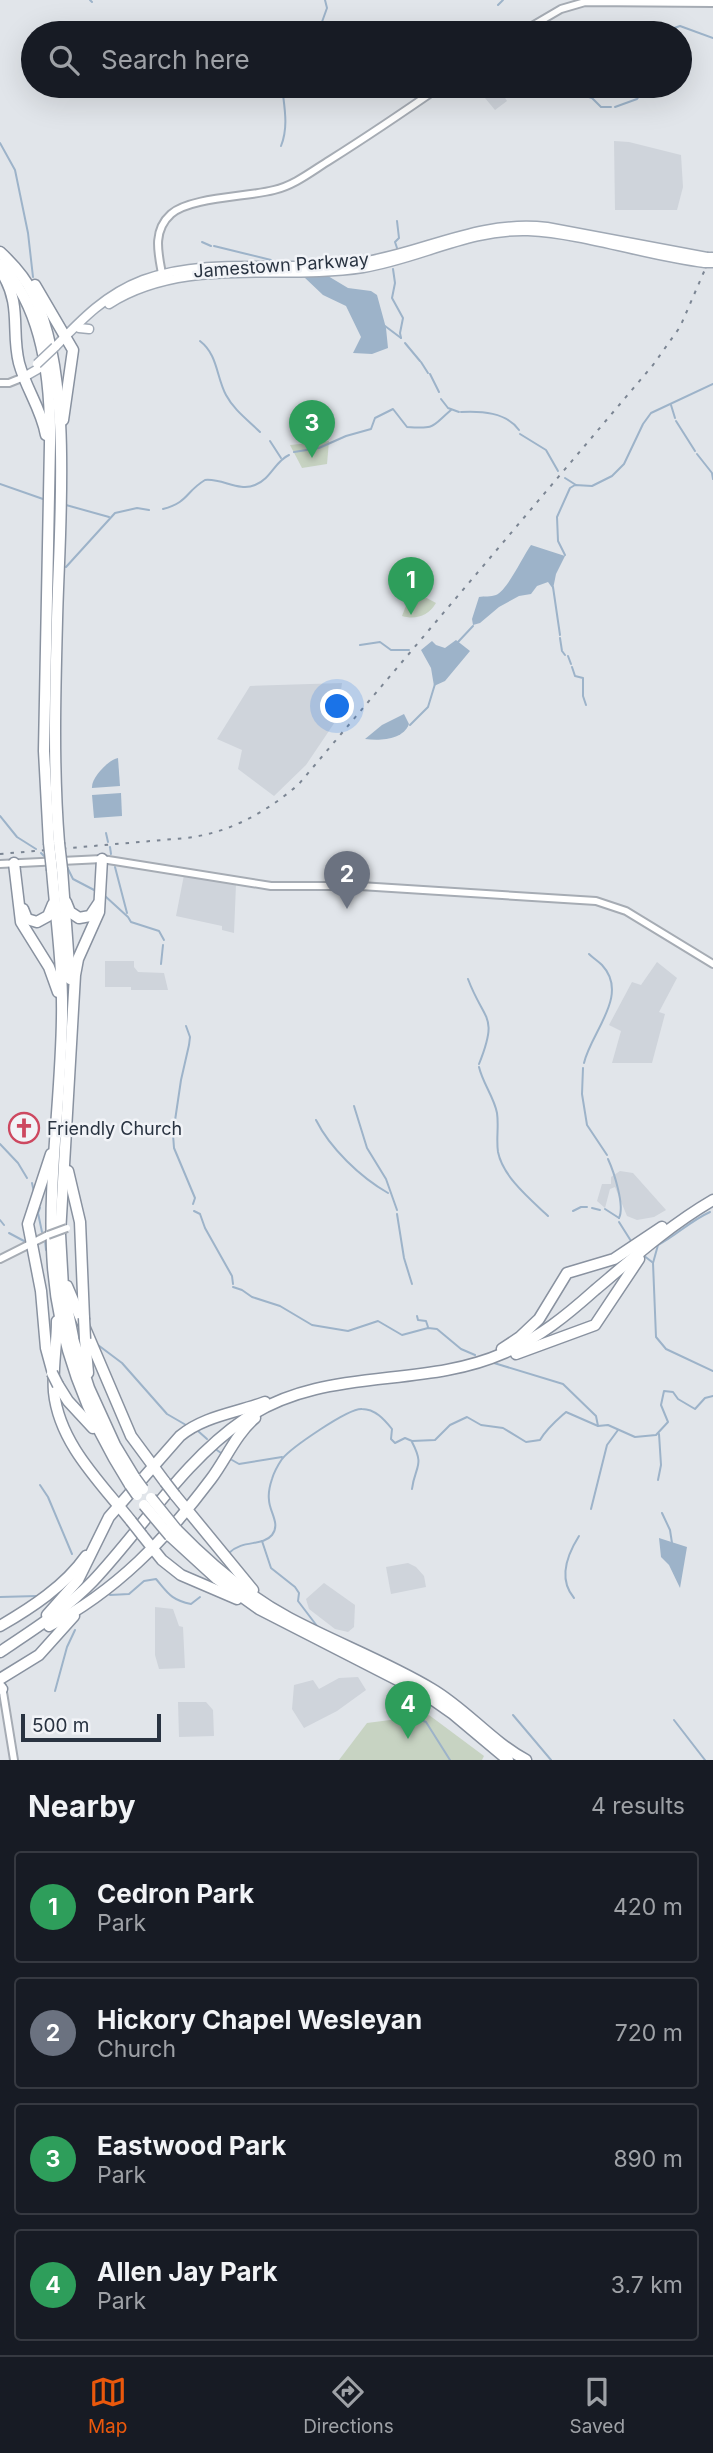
<!DOCTYPE html>
<style>
body{margin:0;font-family:Inter,sans-serif;background:#20242c;color:#f1f3f6}
.scale{position:absolute;left:21px;bottom:18px;width:140px;box-sizing:border-box;padding-left:7px;border:4px solid #293341;border-top:0;font-size:19px;line-height:24px;white-space:nowrap;color:#293341;-webkit-text-stroke:5px #f1f3f7;paint-order:stroke}
.you{position:absolute;left:338px;top:707px;width:24px;height:24px;margin:-18px;border:5px solid #fff;border-radius:50%;background:#1a73e8;box-shadow:0 0 0 10px #1a73e833}
.badge{display:grid;place-items:center;width:46px;height:46px;border-radius:50%;background:#ea580c;color:#fff;font-size:23px;font-weight:700}
.pin{position:absolute;translate:-50% -58px;filter:drop-shadow(0 2px 4px #0008)}
.pin::after{content:'';position:absolute;top:37px;width:24px;height:21px;background:inherit;clip-path:polygon(0 0,100% 0,50% 100%)}
.list{margin:0;padding:0;list-style:none}
h2{display:flex;justify-content:space-between;align-items:center;height:91px;margin:0;padding:0 28px;font-size:30px}
h2 small{font-size:23px;font-weight:400;color:#9ea1a6}
.list li{display:grid;grid-template-columns:46px 1fr auto;gap:21px;align-items:center;box-sizing:border-box;height:112px;margin:0 14px 14px;padding:0 14px;border:2px solid #363941;border-radius:7px}
.list b{display:block;font-size:26px;white-space:nowrap}
.list p{margin:0;font-size:23px;white-space:nowrap;color:#9ea1a6}
.list em{font-size:23px;font-style:normal;color:#9ea1a6}
.icon{flex:none;width:38px;height:38px;fill:none;stroke:currentColor;stroke-width:2;stroke-linecap:round;stroke-linejoin:round}
.map{position:relative;flex:none;width:713px;height:1760px;overflow:hidden}
.search{position:absolute;background:#171b24;box-shadow:0 7px 28px #0002;left:21px;right:21px;top:21px;height:77px;display:flex;align-items:center;gap:18px;box-sizing:border-box;padding:0 24px;border-radius:38px;color:#9ea1a6;font-size:26px}
.sheet{height:595px;background:#171b24}
nav{display:flex;justify-content:space-around;align-items:center;box-sizing:border-box;height:98px;border-top:2px solid #363941;background:#171b24;font-size:19px;color:#9ea1a6}
nav a{display:grid;justify-items:center;gap:4px}
nav .on{color:#ea580c}
.map>svg:first-child{display:block}
</style>
<div class="map">
<svg width="713" height="1760" viewBox="0 0 713 1760">
<rect width="100%" height="100%" fill="#e1e5ea"/>
<g fill="#cfd4db">
<polygon points="475,86 524,86 519,86 504,96 507,101 495,110"/>
<polygon points="614,141 629,142 681,155 683,187 677,210 615,210"/>
<polygon points="342,683 337,719 306,765 274,796 238,769 242,750 217,739 250,686"/>
<polygon points="184,875 236,884 234,933 222,930 222,926 176,916"/>
<polygon points="105,961 134,961 134,967 138,972 164,973 168,990 131,990 131,987 105,987"/>
<polygon points="657,962 677,978 659,1012 665,1014 652,1063 612,1063 621,1031 609,1025 632,982 641,985"/>
<polygon points="620,1171 633,1173 666,1210 654,1217 637,1220 627,1216 615,1187 610,1189 605,1208 597,1201 602,1184 611,1184 611,1177"/>
<polygon points="408,1563 416,1567 424,1576 426,1587 391,1594 386,1567"/>
<polygon points="324,1583 355,1605 354,1627 348,1632 335,1629 309,1609 306,1599"/>
<polygon points="155,1607 173,1609 179,1626 183,1627 185,1668 159,1669 155,1655"/>
<polygon points="358,1677 366,1690 337,1711 304,1728 292,1709 294,1685 313,1680 319,1689 339,1678"/>
<polygon points="178,1702 206,1702 213,1710 214,1736 179,1737"/>
</g>
<g fill="#c7d3c2">
<polygon points="329,441 327,464 302,468 290,445"/>
<path d="M412,590l24,13c-8,13 -20,17 -34,13z"/>
<polygon points="429,1715 484,1756 482,1760 339,1760 367,1723"/>
</g>
<g fill="#9db3c9">
<polygon points="328,276 348,288 371,291 377,295 386,328 388,348 372,354 353,353 361,337 346,306 323,295 304,277"/>
<path d="M531,545l34,11 -9,18 -3,15 -5,-7 -11,4 -6,8 -12,2 -20,11 -19,16 -7,2 -1,-6 7,-22c5,-1 12,0 17,-2 11,-4 27,-39 35,-50z"/>
<polygon points="456,640 470,651 445,681 434,686 431,668 421,650 432,641 436,645 445,648"/>
<path d="M404,714l5,10c-6,16 -29,17 -44,15l17,-14z"/>
<path d="M118,758l2,28 -28,2c-1,-10 16,-28 26,-30z"/>
<polygon points="121,793 122,816 94,818 92,795"/>
<polygon points="659,1538 687,1547 680,1588 669,1565 661,1557"/>
</g>
<g fill="none" stroke-linecap="round" stroke-linejoin="round">
<g stroke="#9db3c9" stroke-width="2">
<polyline points="90,0 92,2"/>
<polyline points="498,5 503,0"/>
<polyline points="318,33 327,8 325,0"/>
<polyline points="669,33 674,28 680,26 713,38"/>
<polyline points="582,95 592,98 601,107 611,107"/>
<polyline points="615,107 637,99 647,86"/>
<polyline points="0,143 15,170 28,233 33,277"/>
<path d="M281,146c8,-20 3,-40 1,-60"/>
<polyline points="397,221 399,238 395,242 397,248"/>
<polyline points="202,242 211,246"/>
<polyline points="214,246 271,260"/>
<polyline points="393,269 395,283 392,298 403,318 400,333 401,338"/>
<polyline points="385,326 401,338"/>
<path d="M200,341c18,14 16,35 26,54 8,15 22,25 34,37"/>
<polyline points="405,343 420,361"/>
<polyline points="421,362 428,373"/>
<polyline points="430,374 439,392"/>
<polyline points="441,399 448,408 459,412"/>
<polyline points="671,405 675,418"/>
<path d="M461,412c20,-1 45,0 58,18"/>
<polyline points="676,421 695,451"/>
<polyline points="520,434 546,450 558,471"/>
<polyline points="270,441 281,458"/>
<path d="M294,452l25,-4 27,-12 25,-7 4,-11 18,-9 14,18c30,2 24,0 44,-17"/>
<polyline points="697,454 712,473 713,479"/>
<polyline points="565,478 576,485"/>
<polyline points="0,484 43,499"/>
<polyline points="66,505 109,517"/>
<path d="M163,509c26,-7 22,-17 42,-29 17,-2 34,12 50,5 16,-6 20,-24 34,-30"/>
<polyline points="565,555 558,541 557,517 570,488 575,485 592,486 612,476 624,464 643,424 651,413 713,384"/>
<polyline points="66,567 115,513 137,508 149,510"/>
<polyline points="553,587 560,635"/>
<polyline points="560,638 562,651 565,655"/>
<polyline points="458,642 473,626"/>
<polyline points="360,645 380,642 391,650 409,650"/>
<polyline points="568,656 571,664"/>
<polyline points="572,667 575,676 583,678 583,696 586,705"/>
<polyline points="410,725 428,707 435,684"/>
<polyline points="0,816 17,837 36,849"/>
<polyline points="106,833 108,842"/>
<polyline points="110,847 111,854"/>
<polyline points="41,853 44,856"/>
<polyline points="67,867 73,879 96,891"/>
<polyline points="115,867 127,913"/>
<polyline points="105,896 128,917 131,922 159,931 164,940"/>
<polyline points="161,964 163,945"/>
<path d="M468,979c16,43 31,35 11,85"/>
<polyline points="186,1026 190,1037 189,1045 181,1080 173,1134 174,1148 195,1198 193,1204"/>
<path d="M584,1063c7,-31 46,-68 18,-98 -4,-4 -9,-7 -13,-11"/>
<path d="M479,1067c4,17 15,30 18,46 2,13 -1,26 1,39 5,25 32,47 50,64"/>
<polyline points="583,1068 582,1094 587,1125 607,1155"/>
<polyline points="354,1106 367,1148 386,1179 397,1210"/>
<path d="M316,1120c14,28 44,57 72,73"/>
<polyline points="0,1144 18,1163 27,1178"/>
<path d="M608,1159c6,13 17,47 11,59"/>
<polyline points="32,1183 34,1192"/>
<polyline points="40,1208 38,1213 42,1232"/>
<polyline points="592,1208 600,1210"/>
<polyline points="605,1209 619,1218"/>
<polyline points="194,1211 200,1214 205,1228 232,1276 233,1284"/>
<polyline points="573,1211 581,1207 587,1207"/>
<path d="M710,1212c-20,9 -33,23 -52,33l-5,18 3,74 10,12 47,22"/>
<polyline points="397,1214 404,1258 412,1284"/>
<polyline points="0,1220 4,1225"/>
<polyline points="619,1222 631,1241"/>
<polyline points="9,1233 24,1241"/>
<polyline points="45,1240 46,1250"/>
<polyline points="643,1255 652,1262"/>
<polyline points="233,1287 242,1290 252,1297 280,1306 312,1325 348,1331 378,1321 402,1335 428,1328 437,1329 461,1349 475,1355"/>
<polyline points="417,1316 418,1320 426,1321 428,1327"/>
<polyline points="98,1345 122,1363 167,1414 186,1425"/>
<polyline points="494,1363 563,1384 596,1416 598,1426"/>
<polyline points="198,1431 207,1439"/>
<polyline points="214,1448 221,1453"/>
<polyline points="232,1460 239,1464 282,1457"/>
<polyline points="658,1480 661,1465 659,1434"/>
<polyline points="40,1485 48,1497 72,1554"/>
<path d="M412,1489c3,-24 13,-22 0,-47"/>
<polyline points="591,1509 607,1445 618,1430"/>
<polyline points="662,1513 670,1530 672,1543"/>
<polyline points="262,1541 271,1568 295,1587 299,1593 298,1601 317,1626"/>
<path d="M229,1553c14,-14 33,-6 43,-18 9,-11 -3,-24 -3,-35 -1,-7 1,-15 3,-21 2,-7 6,-14 10,-20 9,-11 66,-51 80,-50 13,0 22,10 30,20l-1,10 4,4 10,-5 7,3 23,-1 15,-15 17,-8 14,8 22,3 23,14 14,-2c7,-12 17,-20 26,-28l32,14 10,-1 27,12 21,-2 12,-13 -7,-17 3,-14 9,1 5,7 17,10 10,-11 8,-2"/>
<path d="M110,1595l19,-1 15,-13 12,-2c12,14 15,21 35,25l9,-7"/>
<polyline points="0,1597 37,1596"/>
<path d="M574,1598c-16,-19 -7,-43 5,-62"/>
<polyline points="55,1691 67,1647 75,1630"/>
<polyline points="513,1715 551,1760"/>
<polyline points="399,1720 419,1719 426,1722 450,1760"/>
<polyline points="674,1720 705,1760"/>
</g>
<g stroke="#a6acb4" stroke-width="10">
<g id="secondary">
<polyline points="520,33 561,9 585,2 713,3"/>
<path d="M163,279c-4,-23 -12,-47 8,-65 19,-17 77,-17 103,-24 21,-5 38,-19 56,-30 38,-24 75,-49 111,-74"/>
<polyline points="0,383 9,383 24,377"/>
<polyline points="0,864 102,859 271,886 360,886 596,901 626,911 713,964"/>
<polyline points="0,1259 48,1235"/>
<polyline points="2,1686 14,1760"/>
</g>
</g>
<g stroke="#a0a9b5" stroke-width="11">
<g id="primary">
<path d="M109,304c76,-48 170,-23 254,-36 56,-9 107,-39 165,-37 59,3 118,25 177,32"/>
<polyline points="79,328 89,329"/>
<path d="M55,347c27,-28 51,-53 88,-67 67,-24 142,-8 212,-17 67,-9 121,-44 192,-36l160,30"/>
<polyline points="24,377 38,369"/>
</g>
</g>
<g stroke="#8992a0" stroke-width="13">
<g id="highway">
<path d="M0,252c13,12 25,25 33,42 41,83 26,233 24,326 -2,74 -4,148 2,223"/>
<path d="M0,264c44,44 51,121 50,180l-6,307 5,92"/>
<path d="M2,273c20,32 9,58 17,90 7,26 22,45 27,72"/>
<polyline points="35,285 73,350 63,420"/>
<polyline points="102,859 99,912 78,959 75,975 60,1234 63,1287 74,1342 89,1388 115,1445 135,1478"/>
<polyline points="14,863 21,922 49,967 58,992"/>
<polyline points="62,869 70,979"/>
<path d="M52,870c4,49 11,98 10,148 -1,83 -15,167 -9,249 6,79 35,152 77,218"/>
<polyline points="66,902 70,912 79,918 90,916 98,904"/>
<polyline points="23,909 27,919 37,922 48,916 53,904"/>
<polyline points="51,1154 28,1224 41,1291 46,1348 52,1370"/>
<polyline points="68,1171 80,1222 84,1318"/>
<polyline points="67,1286 131,1436 165,1482"/>
<path d="M57,1321c0,24 -5,47 -3,71 5,51 46,90 77,129"/>
<polyline points="85,1339 88,1373"/>
<polyline points="502,1349 520,1337 539,1319 567,1273 614,1259 662,1227"/>
<polyline points="516,1354 595,1325 639,1259"/>
<polyline points="58,1385 68,1401 93,1428"/>
<polyline points="175,1495 253,1590"/>
<path d="M176,1529c34,35 70,66 113,89 47,25 98,44 143,71 34,20 59,52 94,71"/>
<polyline points="142,1535 162,1560 181,1575 237,1599"/>
<polyline points="170,1536 217,1579 259,1609 423,1693 453,1714 508,1760"/>
<path d="M47,1615l31,-35 31,-63 71,-81c24,-20 56,-23 85,-34"/>
<path d="M0,1626c31,-18 65,-40 86,-70"/>
<path d="M49,1626c67,-35 117,-87 162,-147 15,-20 25,-45 44,-61"/>
<path d="M0,1652c33,-22 65,-42 93,-71 50,-53 90,-120 152,-162 80,-54 175,-29 259,-66 35,-15 63,-38 91,-63 38,-32 75,-65 118,-90"/>
<polyline points="0,1679 39,1655 74,1616"/>
<polyline points="0,1687 2,1689"/>
</g>
</g>
<use href="#secondary" stroke="#fff" stroke-width="6"/>
<use href="#primary" stroke="#fff" stroke-width="8"/>
<use href="#highway" stroke="#fff" stroke-width="10"/>
<path stroke="#7b8593" stroke-width="2" stroke-dasharray="3.5 7" stroke-linecap="butt" d="M0,854l186,-16c43,-5 79,-25 112,-53l355,-420 27,-38 33,-76"/>
<g stroke="#a6acb4" stroke-width="10" stroke-linecap="butt">
<polyline id="secondary-bridge" points="48,1235 67,1228"/>
</g>
<g stroke="#a0a9b5" stroke-width="11" stroke-linecap="butt">
<g id="primary-bridge">
<polyline points="707,257 713,257"/>
<polyline points="705,263 713,263"/>
<polyline points="37,364 55,347"/>
</g>
</g>
<g stroke="#8992a0" stroke-width="13" stroke-linecap="butt">
<g id="highway-bridge">
<polyline points="49,843 52,870"/>
<polyline points="59,843 62,869"/>
<polyline points="84,1318 85,1339"/>
<polyline points="52,1373 58,1385"/>
<polyline points="135,1478 143,1489"/>
<polyline points="165,1482 175,1495"/>
<polyline points="130,1485 137,1495"/>
<polyline points="151,1498 176,1529"/>
<polyline points="144,1505 170,1536"/>
<polyline points="131,1521 142,1535"/>
</g>
</g>
<use href="#secondary-bridge" stroke="#fff" stroke-width="6"/>
<use href="#primary-bridge" stroke="#fff" stroke-width="8"/>
<use href="#highway-bridge" stroke="#fff" stroke-width="10"/>
</g>
<defs>
<g id="church-ring" transform="scale(1.575)"><circle r="9.5" fill="#f1f3f7" stroke="#cd4860" stroke-width="1.5"/><path d="M-1.2-6h2.4v3.5h3.3v2.4h-3.3V6h-2.4V-.1h-3.3v-2.4h3.3Z" fill="#cd4860"/></g>
</defs>
<g fill-rule="evenodd">
<use href="#church-ring" x="24" y="1128"/>
</g>
<g text-anchor="middle" dominant-baseline="central" stroke-width="5" stroke-linejoin="round" paint-order="stroke">
<g font-size="18" fill="#293341" stroke="#f1f3f7">
<text transform="translate(281 265) rotate(-4)">Jamestown Parkway</text>
</g>
<g font-size="18" fill="#293341" stroke="#f1f3f7" text-anchor="start">
<text x="47" y="1128">Friendly Church</text>
</g>
</g>
</svg>
<div class="scale">500 m</div>
<div class="you"></div>
<div class="pin badge" style="left:411px;top:615px;background:#2e9e5b">1</div>
<div class="pin badge" style="left:347px;top:909px;background:#6b7280">2</div>
<div class="pin badge" style="left:312px;top:458px;background:#2e9e5b">3</div>
<div class="pin badge" style="left:408px;top:1739px;background:#2e9e5b">4</div>
<div class="search"><svg class="icon" aria-label="search" viewBox="0 0 24 24"><circle cx="10" cy="10" r="6"/><path d="M15 15l6 6"/></svg>Search here</div>
</div>
<section class="sheet">
<h2>Nearby<small>4 results</small></h2>
<ul class="list">
<li><span class="badge" style="background:#2e9e5b">1</span><div><b>Cedron Park</b><p>Park</p></div><em>420 m</em></li>
<li><span class="badge" style="background:#6b7280">2</span><div><b>Hickory Chapel Wesleyan</b><p>Church</p></div><em>720 m</em></li>
<li><span class="badge" style="background:#2e9e5b">3</span><div><b>Eastwood Park</b><p>Park</p></div><em>890 m</em></li>
<li><span class="badge" style="background:#2e9e5b">4</span><div><b>Allen Jay Park</b><p>Park</p></div><em>3.7 km</em></li>
</ul>
</section>
<nav>
<a class="on"><svg class="icon" aria-label="map" viewBox="0 0 24 24"><path d="M3 6l6-2 6 2 6-2v14l-6 2-6-2-6 2zM9 4v14M15 6v14"/></svg>Map</a>
<a><svg class="icon" aria-label="directions" viewBox="0 0 24 24"><path d="M12 3l9 9-9 9-9-9zM9 14v-3h6M13 9l2 2-2 2"/></svg>Directions</a>
<a><svg class="icon" aria-label="saved" viewBox="0 0 24 24"><path d="M7 4h10v16l-5-4-5 4z"/></svg>Saved</a>
</nav>
